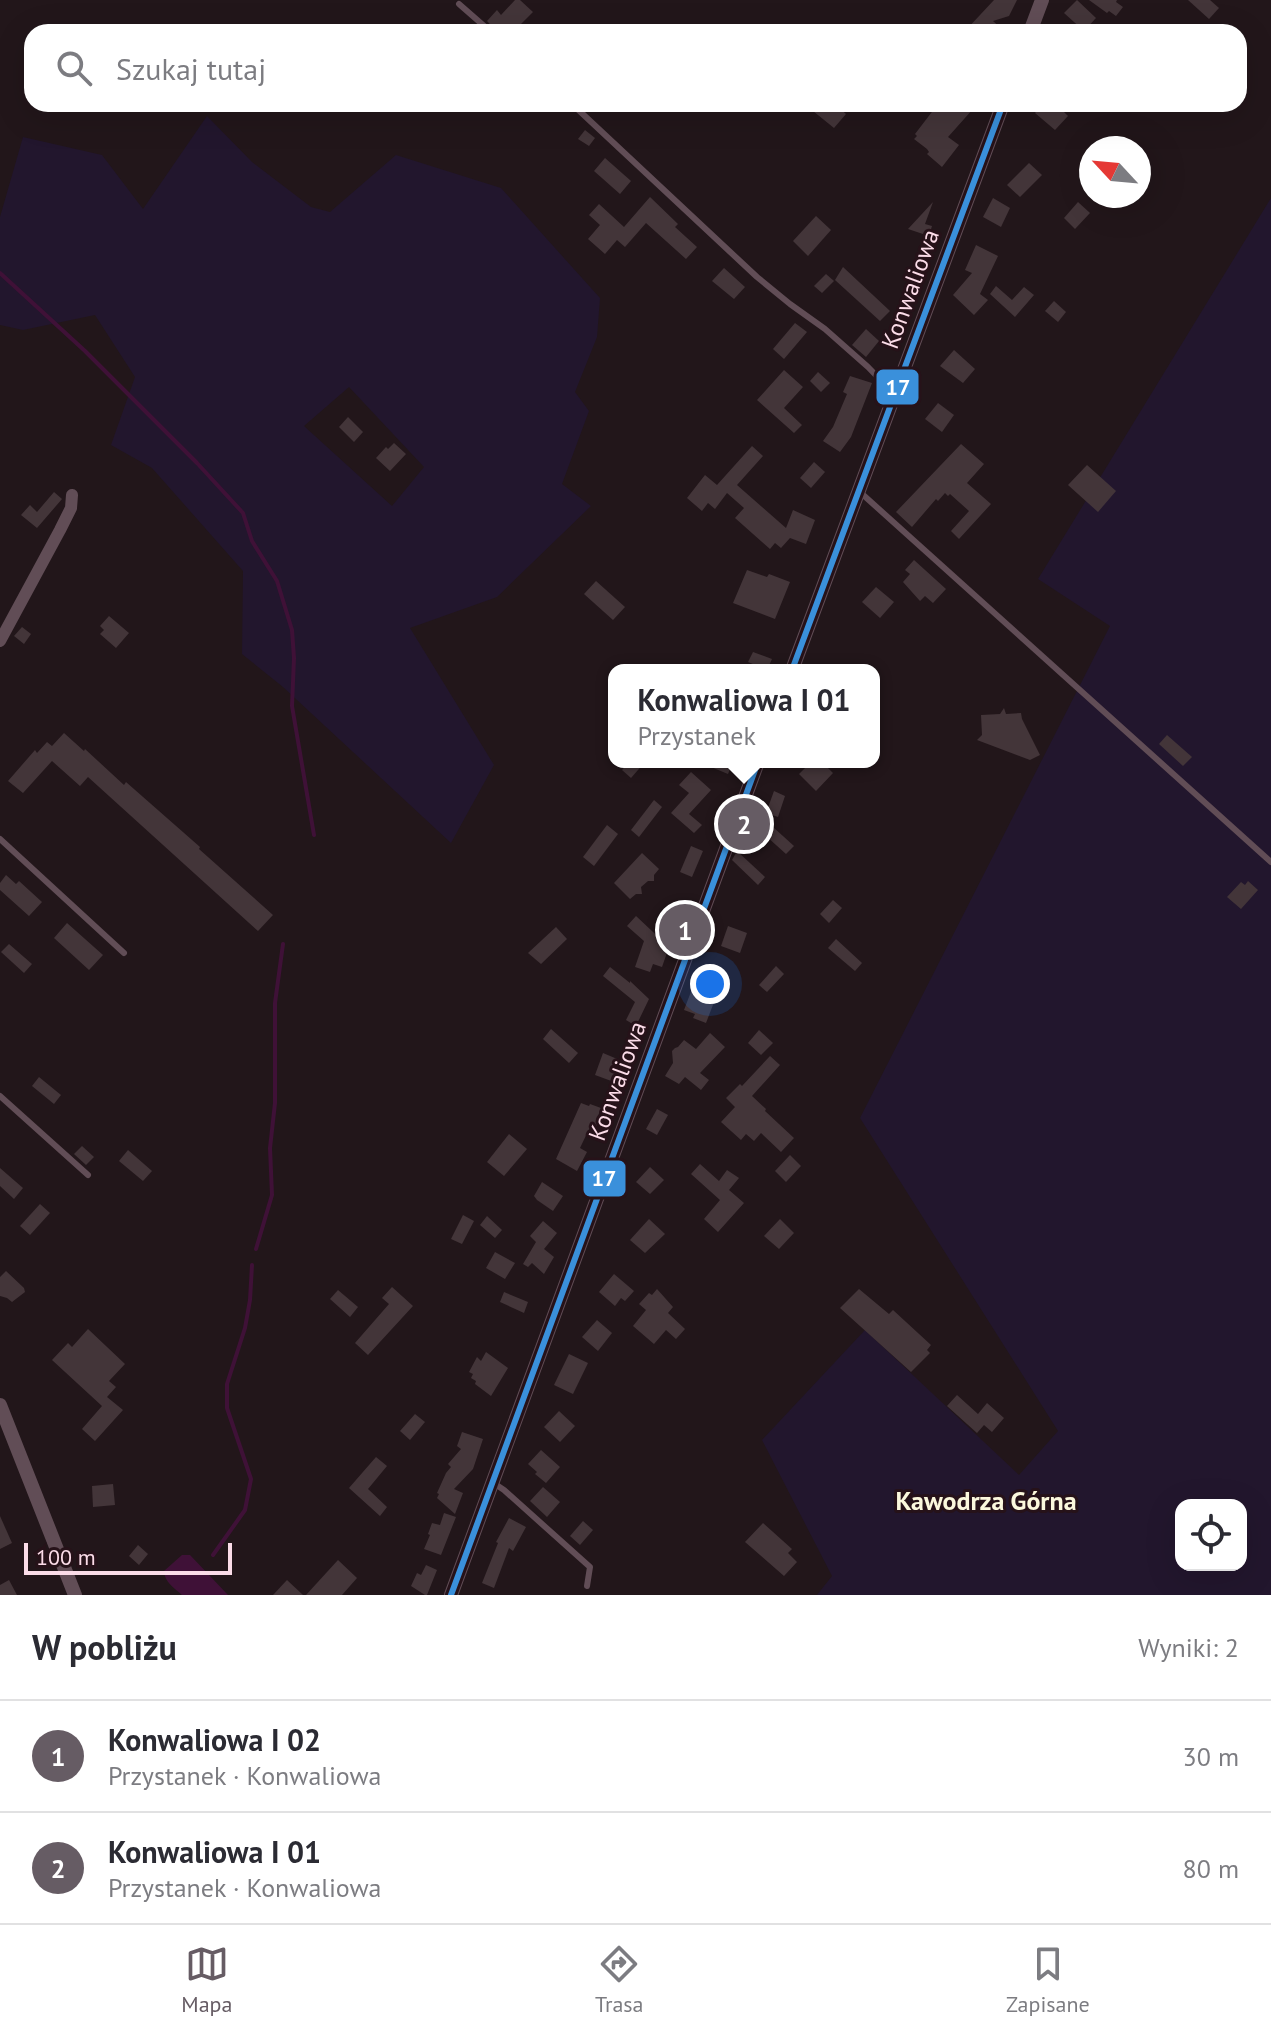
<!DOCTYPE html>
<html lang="pl">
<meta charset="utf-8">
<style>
body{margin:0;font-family:"PT Sans",sans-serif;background:#f2f2f3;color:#2b2b33}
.controls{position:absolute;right:24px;bottom:24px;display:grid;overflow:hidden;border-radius:16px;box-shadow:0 8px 32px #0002}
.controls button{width:72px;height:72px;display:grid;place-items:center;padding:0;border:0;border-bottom:2px solid #e1e1e2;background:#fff;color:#2b2b33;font:40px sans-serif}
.compass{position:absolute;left:1079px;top:136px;width:72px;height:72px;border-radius:50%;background:#fff;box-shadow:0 8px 32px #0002;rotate:296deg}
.scale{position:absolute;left:24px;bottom:20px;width:208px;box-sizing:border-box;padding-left:8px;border:4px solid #fbdce8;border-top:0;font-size:22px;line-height:28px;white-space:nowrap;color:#fbdce8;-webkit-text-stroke:6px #261219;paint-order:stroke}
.you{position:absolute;left:710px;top:984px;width:28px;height:28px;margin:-20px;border:6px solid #fff;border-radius:50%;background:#1a73e8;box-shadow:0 0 0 12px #1a73e833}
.badge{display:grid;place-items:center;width:52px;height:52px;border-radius:50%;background:#665c64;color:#fff;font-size:26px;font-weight:700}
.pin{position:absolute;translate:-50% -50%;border:4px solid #fff;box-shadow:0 2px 8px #0006}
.popup{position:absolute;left:608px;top:664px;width:272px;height:104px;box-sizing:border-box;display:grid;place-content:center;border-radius:16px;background:#fff;filter:drop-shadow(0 2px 6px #0005);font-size:26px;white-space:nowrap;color:#7c7c81}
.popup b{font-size:30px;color:#2b2b33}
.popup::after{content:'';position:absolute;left:50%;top:100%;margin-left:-16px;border:16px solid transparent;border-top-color:#fff}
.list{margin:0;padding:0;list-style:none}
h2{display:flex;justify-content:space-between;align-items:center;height:104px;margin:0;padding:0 32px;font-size:34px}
h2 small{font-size:26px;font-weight:400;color:#7c7c81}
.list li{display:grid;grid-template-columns:52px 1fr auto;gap:24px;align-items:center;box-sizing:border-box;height:112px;padding:0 32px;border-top:2px solid #e1e1e2}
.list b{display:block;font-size:30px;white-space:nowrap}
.list p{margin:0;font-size:26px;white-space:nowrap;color:#7c7c81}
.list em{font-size:26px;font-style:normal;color:#7c7c81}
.icon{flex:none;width:44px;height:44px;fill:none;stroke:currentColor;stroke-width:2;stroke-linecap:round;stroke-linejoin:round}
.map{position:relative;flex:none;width:1271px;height:1595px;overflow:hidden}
.search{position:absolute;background:#fff;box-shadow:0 8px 32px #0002;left:24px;right:24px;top:24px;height:88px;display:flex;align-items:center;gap:20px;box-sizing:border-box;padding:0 28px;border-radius:24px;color:#7c7c81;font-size:30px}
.sheet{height:328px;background:#fff}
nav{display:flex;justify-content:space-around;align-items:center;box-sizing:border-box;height:112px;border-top:2px solid #e1e1e2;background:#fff;font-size:22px;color:#7c7c81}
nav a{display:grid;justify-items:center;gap:4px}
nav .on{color:#665c64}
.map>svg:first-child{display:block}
</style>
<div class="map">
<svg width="1271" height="1595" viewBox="0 0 1271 1595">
<rect width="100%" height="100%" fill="#22161a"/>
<g fill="#22162d" fill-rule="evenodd">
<path d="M207,116l45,46 59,45 19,5 66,-57 105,33 99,110 -3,39 -22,55 14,19 -27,73 29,22 -94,91 -87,31 84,137 -43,78 -168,-156 -41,-33 1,-83 -91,-103 -41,-23 24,-68 -40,-62 -72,15 -23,-5v-108l23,-80 79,18 41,54zM349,387l75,80 -32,39 -88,-80z"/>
<path d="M1271,198v1397h-454l15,-19 -70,-136 103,-110 154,145 39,-44 -198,-313 250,-492 -72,-47zM1181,1505h60v60h-60z"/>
</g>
<path fill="#3f1137" d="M182,1555h8l38,40h-46c-8,-7 -18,-14 -18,-24z"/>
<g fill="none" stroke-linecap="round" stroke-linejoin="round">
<g stroke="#3f1137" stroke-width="4">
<polyline points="0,273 85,351 197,463 243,513 252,541 277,581 292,630 294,658 292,706 314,835"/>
<polyline points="256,1249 272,1195 270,1148 275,1103 275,1003 283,944"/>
<polyline points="213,1555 245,1510 251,1479 227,1408 227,1384 245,1328 250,1300 252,1265"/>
</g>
</g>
<g fill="#433539">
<polygon points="515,0 520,0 533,12 513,32 497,32 487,21 497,10 501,15"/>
<polygon points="994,0 1017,0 1009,16 993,21 1005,32 972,32 977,27 966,30"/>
<polygon points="1077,0 1096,18 1084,31 1064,13"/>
<polygon points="1089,0 1117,0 1116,2 1123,7 1116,16 1109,11 1107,13"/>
<polygon points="1188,0 1210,0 1219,8 1209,19"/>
<polygon points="819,104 835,104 846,114 834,128 813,111"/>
<polygon points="938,104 968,104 973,109 948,137 959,145 942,167 927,154 929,152 927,149 914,139 917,136 915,134"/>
<polygon points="1043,104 1056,104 1068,116 1055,130 1035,113"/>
<polygon points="585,130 595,138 589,146 578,139"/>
<polygon points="605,158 631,181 620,194 594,171"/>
<polygon points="1029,163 1042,175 1020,197 1007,185"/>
<polygon points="650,197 678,224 675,227 697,247 686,259 646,223 625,247 617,240 605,254 588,239 600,225 589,215 599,204 624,227"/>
<polygon points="993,198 1010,208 1001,227 983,217"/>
<polygon points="933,202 925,224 932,226 929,236 908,229"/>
<polygon points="1078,202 1090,213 1075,229 1064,218"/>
<polygon points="816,216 831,230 808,256 793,241"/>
<polygon points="976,245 998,256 980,294 988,300 974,315 953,295 972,273 965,270"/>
<polygon points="843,267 890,311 880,321 835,280"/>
<polygon points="724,268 745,287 734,299 712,281"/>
<polygon points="826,274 834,281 822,293 814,286"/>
<polygon points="996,286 1012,300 1024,287 1034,295 1015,317 990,294"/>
<polygon points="1054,301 1066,312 1058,322 1045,311"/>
<polygon points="795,323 807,332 784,359 773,349"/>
<polygon points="866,329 879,341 866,357 852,345"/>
<polygon points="954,350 975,369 963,383 940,366"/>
<polygon points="784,370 803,387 784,408 802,425 794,433 757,400"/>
<polygon points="818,372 830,383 821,392 810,381"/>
<polygon points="850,376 872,383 851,437 840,452 823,441 833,427 847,394 843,392"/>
<polygon points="938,403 954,415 942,432 925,419"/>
<polygon points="348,417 363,432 354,442 339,427"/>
<polygon points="394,443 406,454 390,471 376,458 386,447 388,449"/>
<polygon points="961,444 984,464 967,483 991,504 959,539 951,531 969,511 950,494 948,496 945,493 938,501 936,499 912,527 896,512"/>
<polygon points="752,446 763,456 737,485 786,528 793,510 815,520 806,544 790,538 781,548 775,543 770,549 735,518 744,508 727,493 715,509 708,503 702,511 687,498 705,475 717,485"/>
<polygon points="814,462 825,472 811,488 800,478"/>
<polygon points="1087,465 1116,491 1098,512 1068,485"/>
<polygon points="54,492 62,499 37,528 21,515 30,505 37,512"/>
<polygon points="914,560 946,589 933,603 925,596 920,601 903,582 910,574 905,570"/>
<polygon points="747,570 767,577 769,574 790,582 775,619 733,603"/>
<polygon points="596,581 625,607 613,620 584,594"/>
<polygon points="876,587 894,602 880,618 862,602"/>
<polygon points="109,616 129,633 116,648 100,634 104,630 100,626"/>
<polygon points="22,627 31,634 24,644 14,636"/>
<polygon points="753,652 772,659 767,670 748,662"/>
<polygon points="1004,708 1006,714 1021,713 1022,719 1040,755 1030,760 977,740 982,735 981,715 1000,714"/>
<polygon points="64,733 84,751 85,749 124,785 126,782 200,847 199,849 273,915 258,931 88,777 80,786 52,761 23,793 8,781 35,750 37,753 47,742 52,746"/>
<polygon points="1167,735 1192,757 1183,766 1159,744"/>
<polygon points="629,762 645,762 631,778 622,770"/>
<polygon points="699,762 733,762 728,774"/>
<polygon points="822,762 833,773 816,791 799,774 810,763 818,767"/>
<polygon points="691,772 711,790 689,814 702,825 694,833 671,813 689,793 679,785"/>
<polygon points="774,791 785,796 778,817 766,813"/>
<polygon points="654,800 662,807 639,837 631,830"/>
<polygon points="607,825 618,834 594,866 583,857"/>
<polygon points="773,827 794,846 786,854 766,836"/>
<polygon points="691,846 703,851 692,877 680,872"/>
<polygon points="737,851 765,877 758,885 732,860"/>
<polygon points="642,853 659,869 654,875 654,881 648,881 641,887 642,894 636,894 630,899 614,883"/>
<polygon points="6,875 16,884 19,881 42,902 29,916 0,890 0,883"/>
<polygon points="1248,881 1258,890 1241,909 1227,897 1241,882 1245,885"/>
<polygon points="833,900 842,908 829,923 820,914"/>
<polygon points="636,916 669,947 662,967 653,964 650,972 635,967 644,941 627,926"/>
<polygon points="67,923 103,955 89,970 54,938"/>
<polygon points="728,926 747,933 740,953 721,946"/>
<polygon points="556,927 567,939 541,964 528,953"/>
<polygon points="836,939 862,963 855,971 828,948"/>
<polygon points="9,944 32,964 24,973 1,952"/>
<polygon points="776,966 784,974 767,992 759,985"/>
<polygon points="610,967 630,983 630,981 649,999 636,1026 626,1020 635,1002 603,976"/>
<polygon points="692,989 716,997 706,1023 693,1018 695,1014 684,1010"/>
<polygon points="551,1029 578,1053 569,1063 543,1039"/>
<polygon points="759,1030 773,1043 761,1055 748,1043"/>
<polygon points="710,1033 725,1047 700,1073 709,1080 701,1090 685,1077 679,1084 665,1076 673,1063 672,1051 675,1048 678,1047 684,1040 696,1049"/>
<polygon points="603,1053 622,1061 614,1082 595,1075"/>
<polygon points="770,1056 780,1065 752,1096 766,1109 765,1111 794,1138 781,1152 761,1133 754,1141 746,1134 741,1140 721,1122 735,1107 726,1098 740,1084 742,1086"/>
<polygon points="39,1077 61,1095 54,1104 32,1086"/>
<polygon points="581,1103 589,1106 590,1104 601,1108 598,1116 600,1117 596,1129 590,1127 580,1148 587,1152 577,1171 556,1159"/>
<polygon points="657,1109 668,1115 657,1135 646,1129"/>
<polygon points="509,1134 527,1149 504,1176 487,1162"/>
<polygon points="82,1146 94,1157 86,1165 74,1154"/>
<polygon points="128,1150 152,1171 143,1181 119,1161"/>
<polygon points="790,1155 801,1166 786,1182 775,1171"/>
<polygon points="700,1164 719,1181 727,1170 739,1178 729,1190 744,1203 718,1232 704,1219 720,1200 691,1174"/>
<polygon points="650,1167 664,1180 650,1194 636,1182"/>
<polygon points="0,1168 23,1188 14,1199 0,1186"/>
<polygon points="542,1182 563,1196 553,1211 537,1200 534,1196"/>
<polygon points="40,1204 50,1213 30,1235 20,1226"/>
<polygon points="463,1215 474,1221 462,1244 451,1239"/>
<polygon points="487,1216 502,1230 495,1238 480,1225"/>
<polygon points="649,1219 665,1234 645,1253 630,1240"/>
<polygon points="780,1219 794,1233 779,1249 764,1236"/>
<polygon points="543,1221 557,1233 544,1249 554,1257 544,1274 532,1263 528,1267 523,1264 536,1242 530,1236"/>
<polygon points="495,1252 515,1263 505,1279 486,1268"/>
<polygon points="6,1271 24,1288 25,1292 12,1302 7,1298 0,1296 0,1277"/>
<polygon points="614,1274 634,1291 625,1301 621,1298 615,1306 599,1292"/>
<polygon points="392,1287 413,1306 368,1355 355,1343 389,1304 382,1298"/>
<polygon points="657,1289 673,1307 668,1313 685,1329 676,1339 666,1330 654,1344 633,1326 646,1310 639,1304 649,1293 652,1295"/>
<polygon points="859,1289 889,1314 893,1310 931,1345 927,1350 930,1353 911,1372 840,1308"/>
<polygon points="338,1290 358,1307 350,1317 330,1299"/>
<polygon points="504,1292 528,1302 524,1313 500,1302"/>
<polygon points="597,1320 612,1333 598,1351 582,1337"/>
<polygon points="88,1329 125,1364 109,1381 116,1387 107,1397 123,1410 95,1441 82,1429 102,1406 52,1360 68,1343 72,1347"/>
<polygon points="486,1352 508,1368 491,1396 475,1384 476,1381 471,1378 473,1374 469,1372 477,1357 481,1361"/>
<polygon points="569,1354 588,1363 573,1394 554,1385"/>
<polygon points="957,1395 978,1414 987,1403 1004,1418 992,1432 984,1425 977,1433 947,1406"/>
<polygon points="559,1411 575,1426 560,1442 544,1427"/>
<polygon points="415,1414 425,1422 410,1440 400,1431"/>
<polygon points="462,1432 483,1439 473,1469 454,1489 463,1493 455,1514 437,1498 439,1494 437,1493 446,1473 451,1467 448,1464 461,1449 457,1446"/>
<polygon points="541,1450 560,1467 546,1483 535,1474 537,1472 528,1464"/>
<polygon points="376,1457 387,1466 368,1489 387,1507 380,1516 349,1488"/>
<polygon points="113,1484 115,1505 93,1507 92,1486"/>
<polygon points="543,1487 560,1502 547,1517 530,1501"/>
<polygon points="444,1513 456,1517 441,1555 424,1549 430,1535 428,1534 432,1523 440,1525"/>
<polygon points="0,1516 12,1543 0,1549"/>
<polygon points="509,1518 526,1527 513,1551 509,1548 494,1588 482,1583 498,1543 496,1542"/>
<polygon points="583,1521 593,1530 580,1545 570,1536"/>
<polygon points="763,1523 792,1549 788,1553 797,1562 784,1576 745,1542"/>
<polygon points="138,1545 148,1554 139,1565 129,1556"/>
<polygon points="338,1560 357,1578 342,1595 306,1595"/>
<polygon points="426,1565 437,1570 427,1595 425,1595 411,1586 417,1573 421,1575"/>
<polygon points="9,1580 17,1595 0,1595 0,1585"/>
<polygon points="287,1580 303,1595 273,1595"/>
</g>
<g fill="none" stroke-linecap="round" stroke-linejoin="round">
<g stroke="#614d56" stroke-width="6">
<polyline points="459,4 491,32"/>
<polyline points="572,104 757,277 790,304 825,329 868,367 893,393"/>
<polyline points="861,493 1271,862"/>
<polyline points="0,839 124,953"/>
<polyline points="0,1096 88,1175"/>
<polyline points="492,1482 504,1490 590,1567 587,1586"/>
</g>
<polyline stroke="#614d56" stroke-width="12" points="0,641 60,530 71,508 72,495"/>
<g stroke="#614d56" stroke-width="14">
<polyline points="1030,32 1042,0"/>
<polyline points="792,670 1003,104"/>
<polyline points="0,1405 75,1595"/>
<polyline points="451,1595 758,762"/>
</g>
<g stroke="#261219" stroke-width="12">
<g id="bus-1">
<polyline points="792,670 1003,104"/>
<polyline points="451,1595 758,762"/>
</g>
</g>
<use href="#bus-1" stroke="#3a90db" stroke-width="6"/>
</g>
<g text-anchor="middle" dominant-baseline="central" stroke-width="6" stroke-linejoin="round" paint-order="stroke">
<g font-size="24" fill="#fbdce8" stroke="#261219">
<text transform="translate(910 289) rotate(-70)">Konwaliowa</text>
<text transform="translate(617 1081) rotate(-70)">Konwaliowa</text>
</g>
<g font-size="26" font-weight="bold" fill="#fbf8dd" stroke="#261219">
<text x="986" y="1500">Kawodrza Górna</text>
</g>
</g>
<g stroke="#261219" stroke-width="3">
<rect x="875" y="368" width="45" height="38" rx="8" fill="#3a90db"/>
<rect x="582" y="1159" width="45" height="39" rx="8" fill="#3a90db"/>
</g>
<g font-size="22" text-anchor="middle" font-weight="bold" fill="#fff">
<text x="898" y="395">17</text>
<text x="604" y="1186">17</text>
</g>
</svg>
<div class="controls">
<button><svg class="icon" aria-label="locate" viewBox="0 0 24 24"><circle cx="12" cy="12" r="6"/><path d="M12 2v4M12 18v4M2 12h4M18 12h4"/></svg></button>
</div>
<svg class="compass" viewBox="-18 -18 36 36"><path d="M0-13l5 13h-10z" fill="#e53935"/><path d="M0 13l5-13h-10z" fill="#7c7c81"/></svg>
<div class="scale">100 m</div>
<div class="you"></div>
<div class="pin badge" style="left:685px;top:930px">1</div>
<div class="pin badge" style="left:744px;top:824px">2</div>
<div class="popup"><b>Konwaliowa I 01</b>Przystanek</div>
<div class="search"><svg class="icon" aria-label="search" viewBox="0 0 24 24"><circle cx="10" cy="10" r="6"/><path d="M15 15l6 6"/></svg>Szukaj tutaj</div>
</div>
<section class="sheet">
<h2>W pobliżu<small>Wyniki: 2</small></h2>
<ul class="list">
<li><span class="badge">1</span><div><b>Konwaliowa I 02</b><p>Przystanek · Konwaliowa</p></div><em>30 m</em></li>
<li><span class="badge">2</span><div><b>Konwaliowa I 01</b><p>Przystanek · Konwaliowa</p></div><em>80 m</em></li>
</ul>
</section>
<nav>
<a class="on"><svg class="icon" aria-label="map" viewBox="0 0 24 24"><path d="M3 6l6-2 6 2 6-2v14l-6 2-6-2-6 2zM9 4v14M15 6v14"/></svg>Mapa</a>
<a><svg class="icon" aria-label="directions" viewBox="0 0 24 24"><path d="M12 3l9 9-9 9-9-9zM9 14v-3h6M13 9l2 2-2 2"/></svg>Trasa</a>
<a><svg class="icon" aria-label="saved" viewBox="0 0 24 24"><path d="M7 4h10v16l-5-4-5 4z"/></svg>Zapisane</a>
</nav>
